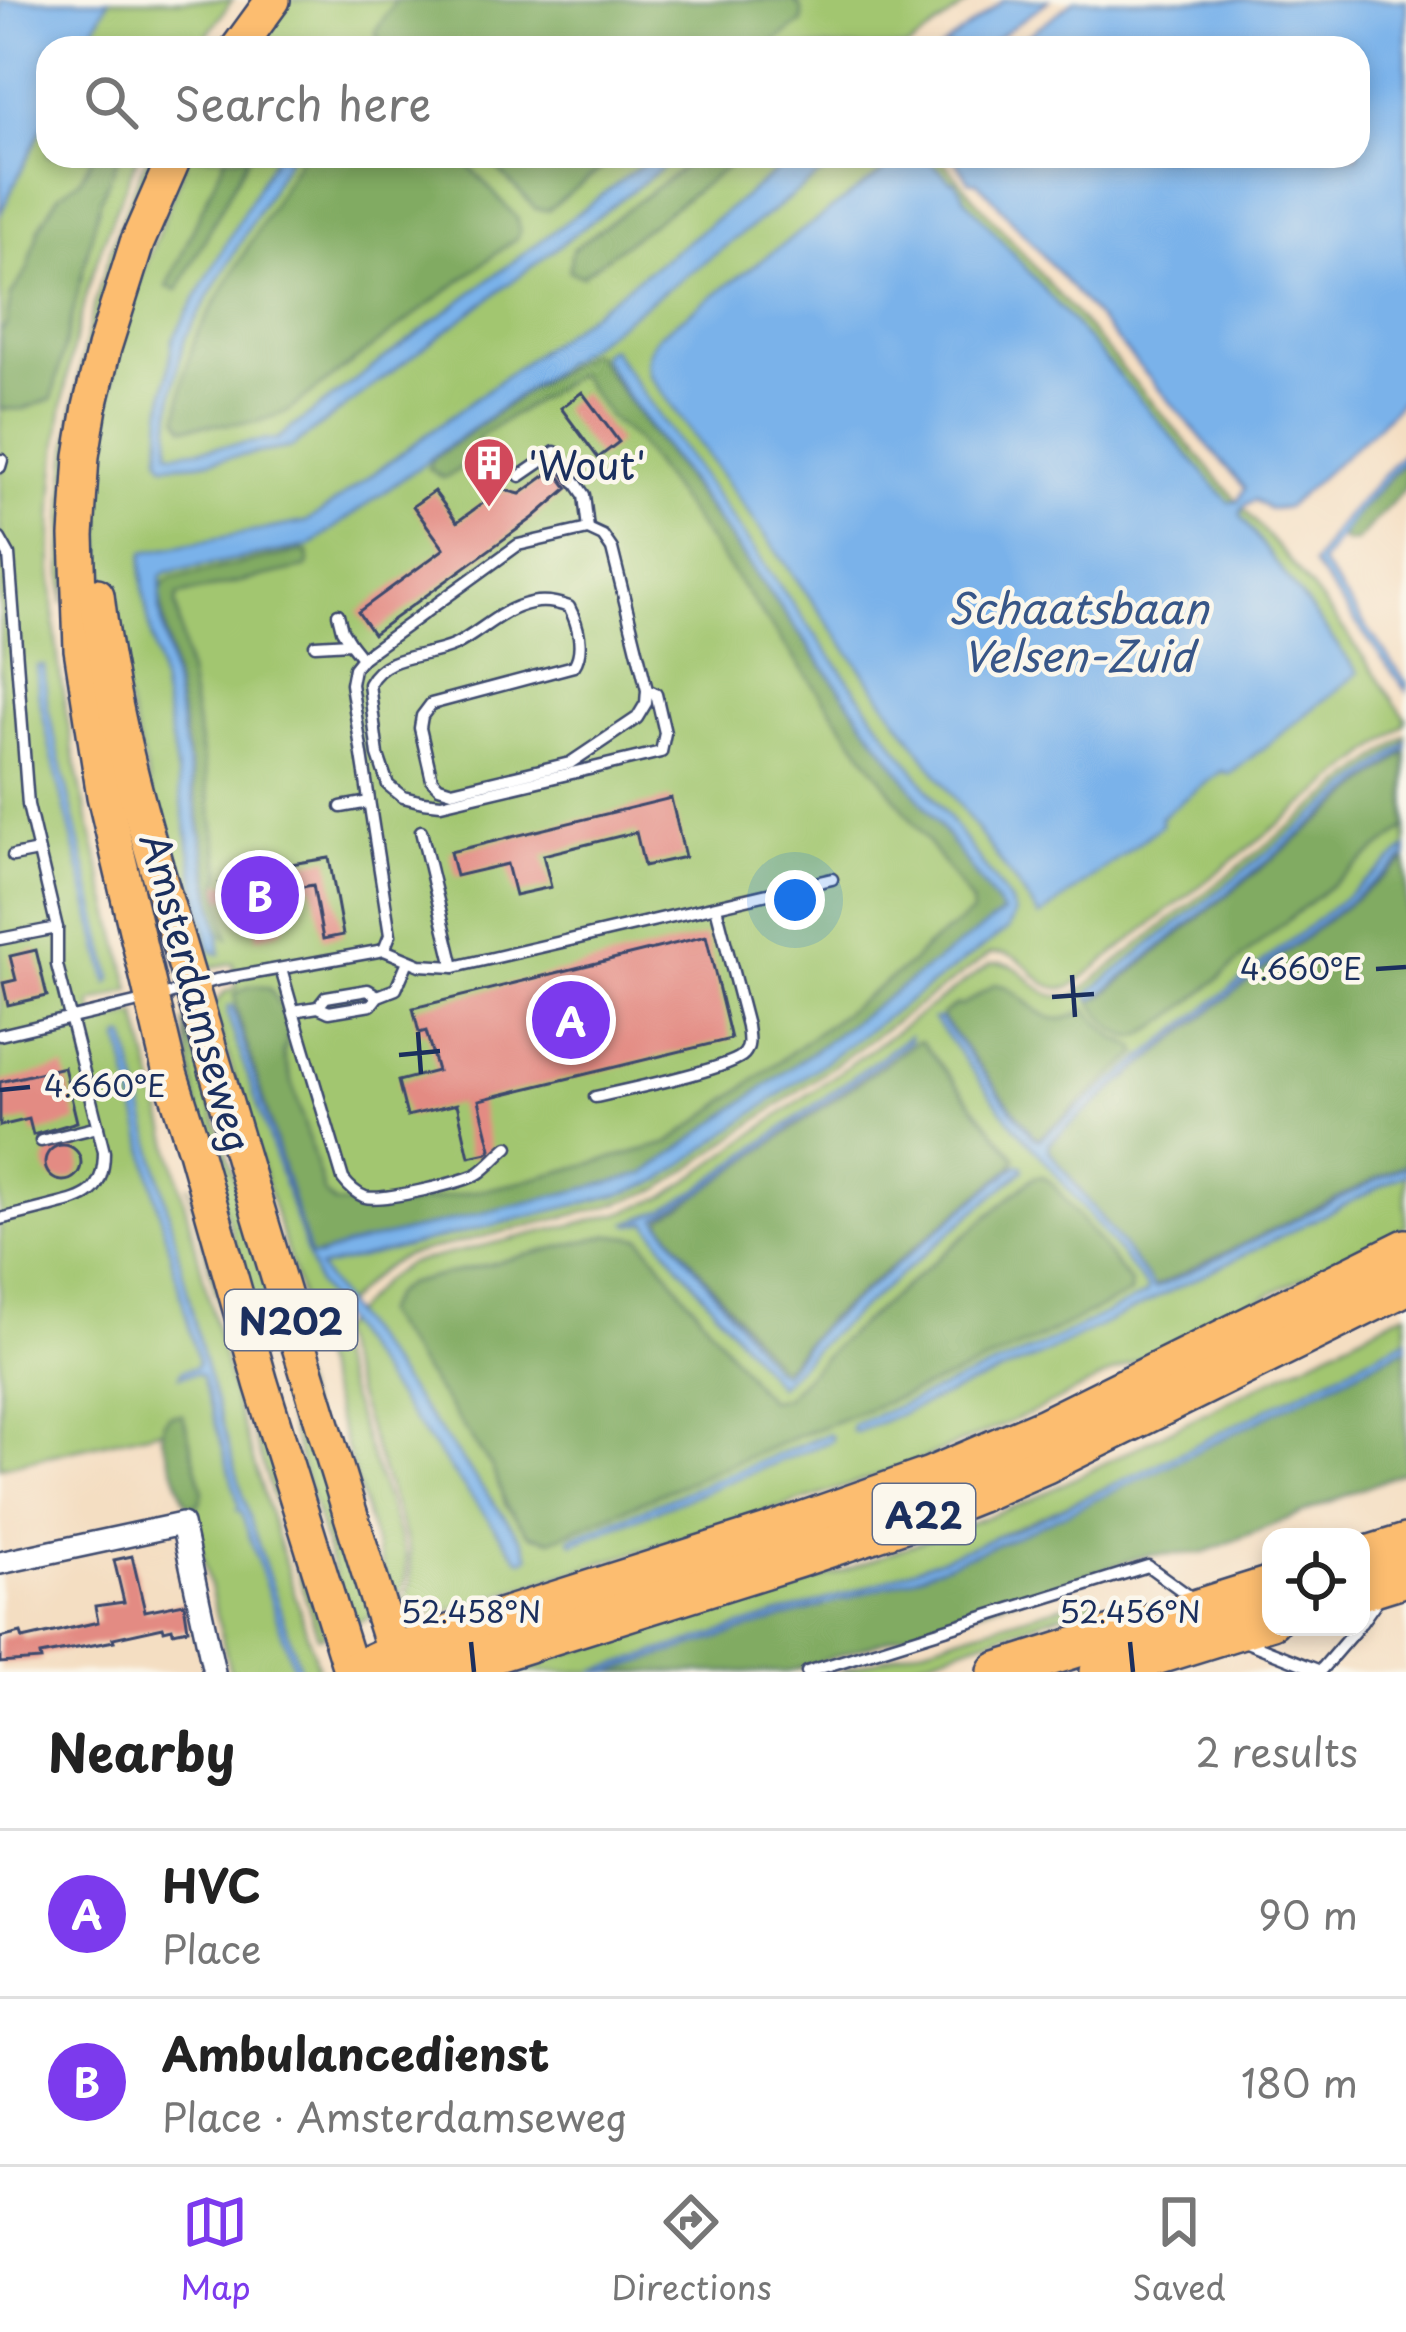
<!DOCTYPE html>
<meta charset="utf-8">
<style>
body{margin:0;font-family:"Playpen Sans",sans-serif;background:#f2f2f2;color:#222}
.controls{position:absolute;right:36px;bottom:36px;display:grid;overflow:hidden;border-radius:24px;box-shadow:0 6px 18px #0003}
.controls button{width:108px;height:108px;display:grid;place-items:center;padding:0;border:0;border-bottom:3px solid #e0e0e0;background:#fff;color:#222;font:60px sans-serif}
.you{position:absolute;left:795px;top:900px;width:42px;height:42px;margin:-30px;border:9px solid #fff;border-radius:50%;background:#1a73e8;box-shadow:0 0 0 18px #1a73e833}
.badge{display:grid;place-items:center;width:78px;height:78px;border-radius:50%;background:#7c3aed;color:#fff;font-size:39px;font-weight:700}
.pin{position:absolute;translate:-50% -50%;border:6px solid #fff;box-shadow:0 3px 12px #0006}
.list{margin:0;padding:0;list-style:none}
h2{display:flex;justify-content:space-between;align-items:center;height:156px;margin:0;padding:0 48px;font-size:51px}
h2 small{font-size:39px;font-weight:400;color:#767676}
.list li{display:grid;grid-template-columns:78px 1fr auto;gap:36px;align-items:center;box-sizing:border-box;height:168px;padding:0 48px;border-top:3px solid #e0e0e0}
.list b{display:block;font-size:45px;white-space:nowrap}
.list p{margin:0;font-size:39px;white-space:nowrap;color:#767676}
.list em{font-size:39px;font-style:normal;color:#767676}
.icon{flex:none;width:66px;height:66px;fill:none;stroke:currentColor;stroke-width:2;stroke-linecap:round;stroke-linejoin:round}
.map{position:relative;flex:none;width:1406px;height:1672px;overflow:hidden}
.search{position:absolute;background:#fff;box-shadow:0 6px 18px #0003;left:36px;right:36px;top:36px;height:132px;display:flex;align-items:center;gap:30px;box-sizing:border-box;padding:0 42px;border-radius:36px;color:#767676;font-size:45px}
.sheet{height:492px;background:#fff}
nav{display:flex;justify-content:space-around;align-items:center;box-sizing:border-box;height:168px;border-top:3px solid #e0e0e0;background:#fff;font-size:33px;color:#767676}
nav a{display:grid;justify-items:center;gap:6px}
nav .on{color:#7c3aed}
.map>svg:first-child{display:block}
</style>
<div class="map">
<svg width="1406" height="1672" viewBox="0 0 1406 1672">
<rect width="100%" height="100%" fill="#fbf7ec"/>
<filter id="ink" filterUnits="userSpaceOnUse"><feTurbulence type="fractalNoise" baseFrequency=".00833" numOctaves="2"/><feDisplacementMap in="SourceGraphic" scale="24" xChannelSelector="R" yChannelSelector="G"/><feConvolveMatrix kernelMatrix="1 2 1 2 8 2 1 2 1" color-interpolation-filters="sRGB"/></filter>
<filter id="wash" filterUnits="userSpaceOnUse"><feTurbulence type="fractalNoise" baseFrequency=".004" numOctaves="4" result="noise"/><feDisplacementMap in="SourceGraphic" scale="48" xChannelSelector="R" yChannelSelector="G"/><feGaussianBlur stdDeviation="2.7" result="paint"/><feColorMatrix in="noise" values="0 0 0 0 0 0 0 0 0 0 0 0 0 0 0 0 0 1.4 0 .05"/><feComposite in="paint" operator="in"/></filter>
<g filter="url(#wash)">
<rect width="100%" height="100%" fill="#f4dec2"/>
<g fill="#a2c670" stroke="#5e7a67" stroke-width="3">
<polygon points="109,0 232,0 198,48 83,48"/>
<polygon points="288,0 972,0 908,48 252,48"/>
<path d="M48,116v40h90c-18,42 -36,85 -49,129 -33,111 -45,248 -32,364 13,115 46,229 74,341l-40,13 5,20 41,-8 98,387 84,270h-89l-57,-245 -173,40v-1253z"/>
<path d="M148,156h12l-97,448c-6,-154 20,-308 85,-448z"/>
<path d="M188,156h750l359,414 51,65 58,84 -2,7 -333,261c-38,10 -39,-41 -81,-33l-328,234 -56,19 -199,48c-30,12 -63,49 -85,74l7,8 77,219v23l-9,22 -7,-8 -177,-587 12,-14 12,-5 -4,-24 -21,4 -15,-4 -88,-330 -8,-73 -1,-54 3,-64 15,-92 12,-45z"/>
<path d="M1406,736v490l-370,185 -113,48 -93,33 -390,121h-23l-15,-7 9,-24 -1,-30 -75,-220 47,-50 25,-18 211,-50 49,-18 323,-232c40,-9 41,44 86,30z"/>
<polygon points="184,1020 374,1615 350,1625 201,1130"/>
<polygon points="188,1185 325,1635 318,1637 249,1422"/>
<polygon points="1406,1312 1406,1339 1154,1466 957,1554 870,1586 593,1672 506,1672 838,1573 1029,1501"/>
<polygon points="1091,1597 1093,1604 887,1672 837,1672"/>
</g>
<g fill="#81ab62" stroke="#4e6d60" stroke-width="3">
<polygon points="396,0 794,0 802,9 802,22 765,48 383,48 375,32"/>
<polygon points="93,156 119,156 100,201 52,399 24,409 0,409 0,332 6,325 11,295 28,269 39,228 60,194 80,180"/>
<polygon points="226,156 249,156 178,290 167,287"/>
<polygon points="301,156 460,156 517,218 520,229 518,237 287,412 257,422 184,427 178,418 184,376 195,338"/>
<polygon points="485,156 618,156 548,210 536,209"/>
<polygon points="699,156 742,156 582,276 569,271 572,250"/>
<path d="M588,353l6,1 409,558 -1,4 -357,258 -335,83 -74,-249 -1,-13c12,-10 20,-11 35,-6 12,18 25,43 13,63l42,142 10,10c15,-2 27,7 42,7l140,-28 152,-40 241,-179 16,-17 46,-34v-10l-337,-464 -24,-20 -33,-45 -99,63c-3,17 -19,36 -36,41l-15,-10 4,-8 95,-69z"/>
<polygon points="1406,460 1406,487 1357,541 1347,543 1341,538 1345,527"/>
<polygon points="302,551 308,552 309,564 305,568 178,595 176,603 222,874 218,885 228,938 219,933 159,592 164,583 172,578"/>
<path d="M1406,752v76c-47,35 -94,72 -139,109 -24,19 -109,99 -133,100 -19,0 -31,-21 -42,-34l1,-3 7,-2z"/>
<polygon points="1406,860 1406,1164 1154,1287 1050,1151 1049,1144 1085,1112 1238,989"/>
<path d="M995,984c34,5 46,56 91,25l30,30 20,8 2,7 -98,83 -6,-1 -92,-118 1,-4 14,-10 4,2z"/>
<polygon points="917,1041 922,1042 1016,1158 1011,1168 826,1320 783,1368 776,1365 662,1223 663,1217 686,1204"/>
<polygon points="1043,1176 1052,1183 1131,1283 1130,1293 1030,1343 947,1379 796,1437 551,1540 530,1535 506,1506 492,1468 382,1313 393,1294 406,1284 609,1235 641,1238 758,1389 769,1400 785,1398 838,1343 1034,1177"/>
<polygon points="1406,1348 1406,1471 1203,1553 1149,1555 1132,1560 788,1672 608,1672 912,1578 1010,1539"/>
<polygon points="170,1415 183,1415 203,1492 199,1504 191,1506 185,1501 162,1437 164,1422"/>
</g>
<g fill="#7ab2ea" stroke="#4a70a4" stroke-width="3">
<polygon points="0,0 109,0 83,48 48,48 48,116 0,214"/>
<polygon points="1004,0 1049,0 984,48 942,48"/>
<path d="M1075,0h331v395l-26,29 -94,84 -18,1 -13,-9c-8,4 -15,6 -14,16l117,157 -128,101 -8,-3 -61,46 1,8 -122,92 -391,-543c-4,-16 0,-27 10,-39l233,-170c29,-14 38,-7 58,16h4l9,12 1,4 265,305 9,-1 7,-13 -253,-291 -15,-15 -8,-1 -15,-25h404v-108h-347z"/>
<path d="M275,156h15l-105,182c-11,37 -16,75 -16,113l5,2 103,-14 377,-283h24l-386,291 -94,16 -34,2 -4,-7 2,-45 11,-74z"/>
<path d="M796,156h49l-142,107 -394,283 -142,26 -6,4 -1,34 59,326 1,18 -7,-2 -4,-6c-20,-91 -33,-183 -50,-275 -5,-27 -23,-96 -15,-119l161,-30 17,-10 361,-267z"/>
<path d="M611,348l163,230 237,325 4,11 -7,15 -346,251 -37,13 -306,75 36,52 167,220 7,16 -5,4 -5,-1c-69,-91 -141,-181 -202,-276l-89,-267v-10h4l78,250 8,1 28,-11 299,-72 358,-261 -379,-521 -23,-36 3,-5z"/>
<polygon points="1406,450 1406,458 1358,511 1321,563 1406,682 1406,691 1313,564 1338,525"/>
<polygon points="37,666 44,666 47,704 112,979 108,983 53,761 38,693"/>
<polygon points="1406,743 1406,749 1096,998 1091,1000 1089,996 1091,991"/>
<polygon points="1406,849 1406,857 1176,1036 1048,1143 1049,1151 1155,1289 1406,1166 1406,1174 1040,1356 857,1432 852,1431 853,1425 1026,1353 1146,1294 1148,1289 1045,1160 1015,1127 934,1019 940,1018 1033,1137 1039,1140"/>
<polygon points="909,1036 910,1041 701,1192 657,1218 773,1368 783,1373 821,1328 1017,1165 1022,1166 1023,1170 1015,1177 827,1337 778,1386 679,1265 647,1222 631,1225 628,1223 663,1210 697,1190"/>
<polygon points="122,1037 126,1037 204,1361 252,1526 301,1672 295,1672 241,1511 237,1510 239,1505 202,1376 196,1373 180,1376 182,1371 196,1367 198,1362 158,1206 120,1039"/>
<polygon points="1406,1339 1406,1347 1397,1351 1155,1472 1010,1539 912,1578 608,1672 593,1672 870,1586 1010,1532 1154,1466"/>
<polygon points="828,1434 832,1437 831,1441 574,1543 570,1540 571,1538"/>
</g>
<g id="blocks">
<g fill="#e38b83">
<polygon points="582,392 619,442 598,458 561,408"/>
<polygon points="549,473 552,477 557,473 568,488 533,518 373,634 358,612 444,549 413,506 434,491 457,522 498,492 505,490 520,494"/>
<polygon points="671,798 685,857 644,866 636,832 543,855 551,887 515,895 507,864 456,876 450,852"/>
<polygon points="329,858 343,935 323,939 313,885 256,895 282,917 285,924 279,932 257,937 250,895 222,899 219,884 247,880 246,871"/>
<polygon points="706,936 731,1039 479,1100 491,1149 488,1153 469,1157 457,1104 407,1116 398,1081 437,1071 426,1031 419,1033 413,1008"/>
<polygon points="36,950 47,996 8,1005 3,983 16,980 10,956"/>
<polygon points="64,1067 77,1122 33,1135 29,1119 0,1126 0,1082"/>
<circle cx="63" cy="1163" r="18"/>
<polygon points="132,1556 145,1611 184,1603 188,1629 173,1632 172,1628 164,1630 163,1627 113,1638 114,1641 40,1655 41,1660 0,1663 0,1638 21,1633 23,1639 98,1622 95,1606 124,1602 114,1560"/>
</g>
</g>
</g>
<g filter="url(#ink)">
<use href="#blocks" fill-opacity="0" stroke="#3c496d" stroke-width="3"/>
<g fill="none" stroke-linecap="round" stroke-linejoin="round">
<g stroke="#3c496d" stroke-width="15">
<g id="lane">
<polyline points="0,467 2,460"/>
<polyline points="520,476 555,452 584,495 588,529"/>
<path d="M0,539l9,16 19,250 29,123v37l47,187c0,43 -20,46 -56,55 -16,4 -32,8 -48,12"/>
<polyline points="338,614 342,630 350,643"/>
<polyline points="315,645 350,643 362,658"/>
<polyline points="341,807 369,802"/>
<polyline points="421,831 454,967"/>
<polyline points="13,856 38,851"/>
<polyline points="0,939 57,928"/>
<path d="M384,950l6,-15 -39,-251 3,-16 8,-10 156,-113 70,-16 15,7 9,13 35,141 -1,13 -9,15 -67,45 -118,28 -13,-4 -7,-7 -12,-52 2,-12 9,-12 143,-38c11,-17 4,-42 -5,-59 -13,-5 -24,-7 -38,-4 -30,6 -50,29 -76,42 -29,14 -69,7 -86,39l9,71 10,30 15,12 20,5 18,2 220,-52 4,-19 -9,-39 -9,-4"/>
<path d="M408,961l-12,28 -18,7 -7,9 -42,7 -11,-5 -25,4 50,168c6,8 12,14 22,18 15,5 101,-15 114,-24 10,-7 19,-18 29,-26"/>
<polyline points="281,969 293,1011"/>
<polyline points="318,1007 326,997 368,990 378,996"/>
<polyline points="0,1035 152,999 216,980 384,950 420,965 454,967 832,879"/>
<path d="M595,1097c26,-6 136,-28 149,-43 7,-8 4,-18 3,-28l-31,-119"/>
<polyline points="41,1141 98,1127"/>
<polyline points="1361,1623 1380,1596"/>
<polyline points="1244,1641 1320,1671 1358,1627"/>
<polyline points="807,1672 1148,1566 1192,1598"/>
</g>
</g>
<g stroke="#3c496d" stroke-width="26">
<polyline id="street" points="0,1563 182,1524 214,1672"/>
</g>
<g stroke="#3c496d" stroke-width="38">
<g id="primary">
<polyline points="238,48 273,0"/>
<polyline points="175,156 137,243 104,348 90,407 82,456 77,536 81,649 104,796 170,1073 195,1151 261,1383 351,1672"/>
<path d="M97,595c18,150 67,297 109,441 63,213 127,425 194,636"/>
</g>
</g>
<g stroke="#3c496d" stroke-width="44">
<g id="highway">
<polyline points="1361,1558 1406,1544"/>
<polyline points="1361,1590 1406,1576"/>
<polyline points="354,1672 399,1651 768,1534 931,1477 1045,1428 1406,1249"/>
<polyline points="418,1672 441,1665 465,1662 797,1558 904,1522 977,1493 1046,1463 1406,1285"/>
<polyline points="998,1672 1271,1586"/>
<polyline points="1100,1672 1271,1619"/>
</g>
</g>
<use href="#lane" stroke="#fff" stroke-width="10"/>
<use href="#street" stroke="#fff" stroke-width="21"/>
<use href="#primary" stroke="#fcbd6f" stroke-width="33"/>
<use href="#highway" stroke="#fcbd6f" stroke-width="39"/>
</g>
</g>
<path fill="none" stroke="#1b2f5e" stroke-width="4.5" d="M1376,969l30,-2M1072,975l3,42M1052,997l42,-3M418,1032l3,42M399,1055l41,-4M0,1090l30,-3M471,1642l3,30M1130,1642l3,30"/>
<defs>
<g id="building-pin" transform="scale(2.7)"><path d="M0 17L-7.5 6A9.5 9.5 0 1 1 7.5 6Z" fill="#d1495b" stroke="#fbf7ec"/><path d="M-4-6H4V6H1V3H-1V6H-4ZM-2.5-4.3h1.7v1.8h-1.7ZM.8-4.3h1.7v1.8H.8ZM-2.5-1h1.7V.8h-1.7ZM.8-1h1.7V.8H.8Z" fill="#fff"/></g>
</defs>
<g fill-rule="evenodd">
<use href="#building-pin" x="489" y="463"/>
</g>
<g text-anchor="middle" dominant-baseline="central" stroke-width="9" stroke-linejoin="round" paint-order="stroke">
<g fill="#fbf7ec" stroke="#5e6b89" stroke-width="3">
<rect x="225" y="1290" width="132" height="60" rx="9"/>
<rect x="873" y="1484" width="102" height="60" rx="9"/>
</g>
<g font-size="36" font-weight="bold" fill="#1b2f5e">
<text x="291" y="1320">N202</text>
<text x="924" y="1514">A22</text>
</g>
<g font-size="39" fill="#1b2f5e" stroke="#fbf7ec" text-anchor="start">
<text x="528" y="463">'Wout'</text>
</g>
<g font-size="39" fill="#1b2f5e" stroke="#fbf7ec">
<text transform="translate(198 992) rotate(75)">Amsterdamseweg</text>
</g>
<g font-size="42" font-style="italic" fill="#385688" stroke="#fbf7ec">
<text x="1078" y="606">Schaatsbaan<tspan x="1078" dy="48">Velsen-Zuid</tspan></text>
</g>
</g>
<g font-size="30" text-anchor="middle" fill="#1b2f5e" stroke="#fbf7ec" stroke-width="9" stroke-linejoin="round" paint-order="stroke">
<text x="1301" y="980">4.660°E</text>
<text x="105" y="1097">4.660°E</text>
<text x="471" y="1623">52.458°N</text>
<text x="1130" y="1623">52.456°N</text>
</g>
</svg>
<div class="controls">
<button><svg class="icon" aria-label="locate" viewBox="0 0 24 24"><circle cx="12" cy="12" r="6"/><path d="M12 2v4M12 18v4M2 12h4M18 12h4"/></svg></button>
</div>
<div class="you"></div>
<div class="pin badge" style="left:571px;top:1020px">A</div>
<div class="pin badge" style="left:260px;top:895px">B</div>
<div class="search"><svg class="icon" aria-label="search" viewBox="0 0 24 24"><circle cx="10" cy="10" r="6"/><path d="M15 15l6 6"/></svg>Search here</div>
</div>
<section class="sheet">
<h2>Nearby<small>2 results</small></h2>
<ul class="list">
<li><span class="badge">A</span><div><b>HVC</b><p>Place</p></div><em>90 m</em></li>
<li><span class="badge">B</span><div><b>Ambulancedienst</b><p>Place · Amsterdamseweg</p></div><em>180 m</em></li>
</ul>
</section>
<nav>
<a class="on"><svg class="icon" aria-label="map" viewBox="0 0 24 24"><path d="M3 6l6-2 6 2 6-2v14l-6 2-6-2-6 2zM9 4v14M15 6v14"/></svg>Map</a>
<a><svg class="icon" aria-label="directions" viewBox="0 0 24 24"><path d="M12 3l9 9-9 9-9-9zM9 14v-3h6M13 9l2 2-2 2"/></svg>Directions</a>
<a><svg class="icon" aria-label="saved" viewBox="0 0 24 24"><path d="M7 4h10v16l-5-4-5 4z"/></svg>Saved</a>
</nav>
